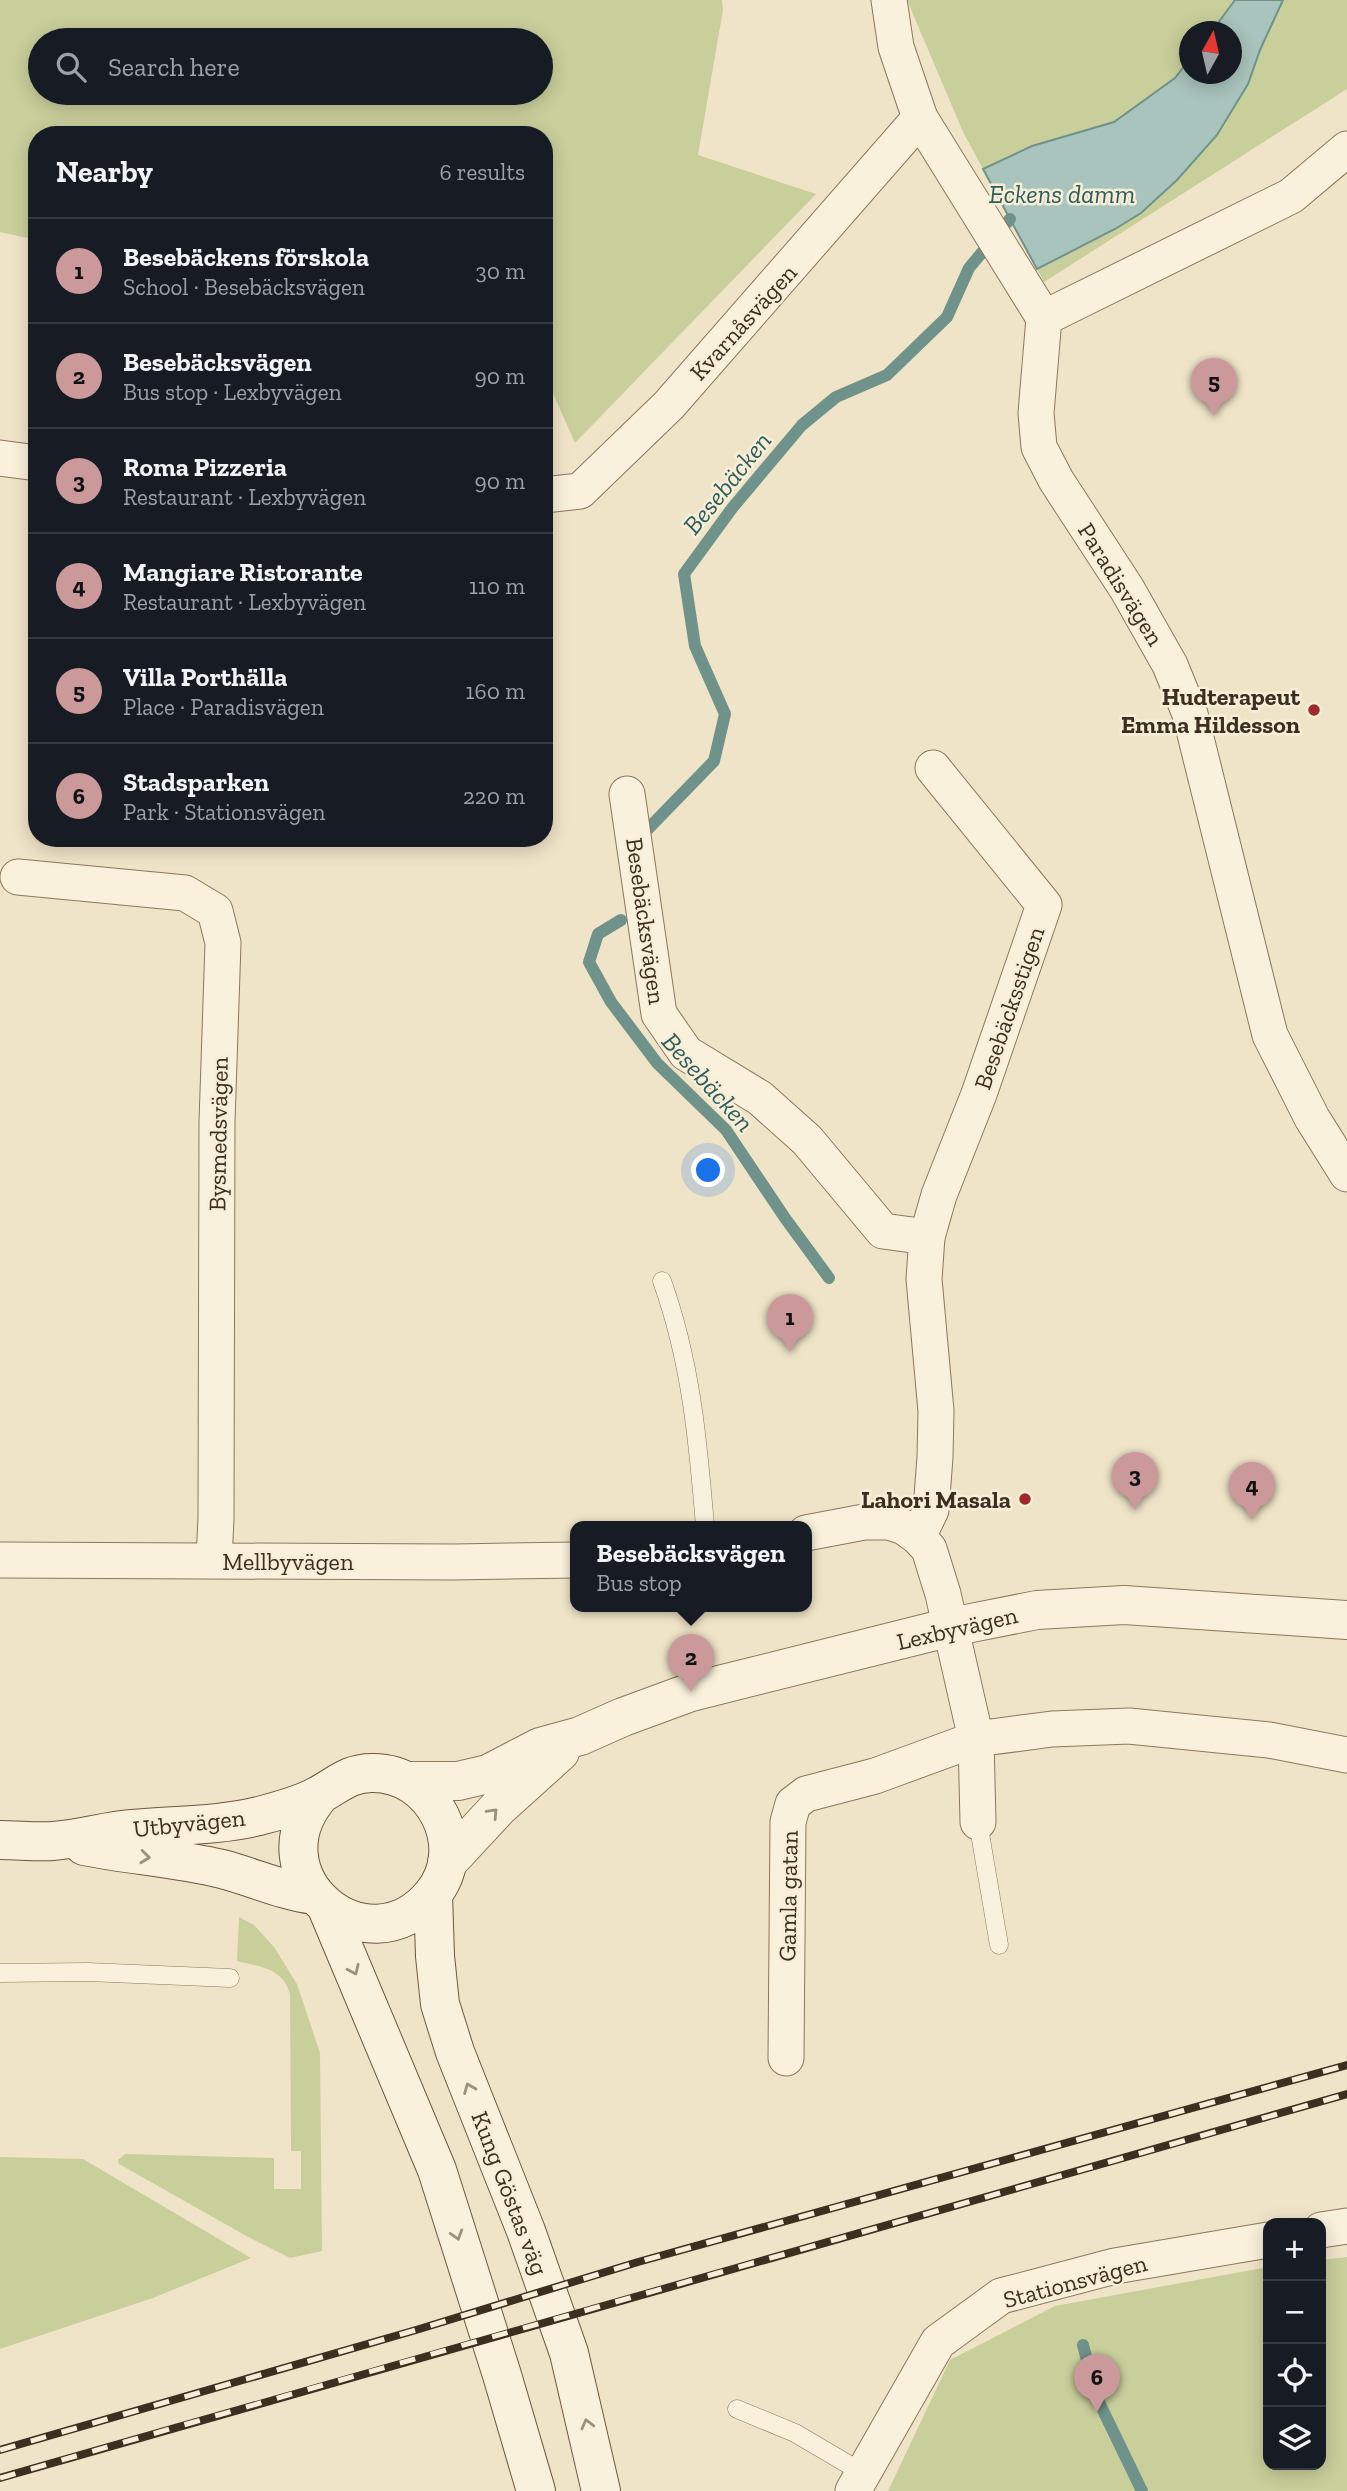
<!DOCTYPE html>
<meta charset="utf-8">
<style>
body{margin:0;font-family:"Zilla Slab",serif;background:#242831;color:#f1f3f6}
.controls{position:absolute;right:21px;bottom:21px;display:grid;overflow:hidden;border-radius:14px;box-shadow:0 4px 18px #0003}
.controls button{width:63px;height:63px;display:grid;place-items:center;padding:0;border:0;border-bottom:2px solid #363941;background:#171b24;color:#f1f3f6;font:35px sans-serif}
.compass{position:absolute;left:1179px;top:21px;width:63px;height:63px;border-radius:50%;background:#171b24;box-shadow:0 4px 18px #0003;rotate:8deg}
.you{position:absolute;left:709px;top:1171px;width:24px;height:24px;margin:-18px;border:5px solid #fff;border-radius:50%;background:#1a73e8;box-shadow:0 0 0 10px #1a73e833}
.badge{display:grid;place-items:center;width:46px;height:46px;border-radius:50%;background:#cc999b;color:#111;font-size:23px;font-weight:700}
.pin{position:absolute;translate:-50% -58px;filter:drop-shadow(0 2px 4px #0008)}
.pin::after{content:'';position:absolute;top:37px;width:24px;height:21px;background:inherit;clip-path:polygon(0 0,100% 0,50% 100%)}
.popup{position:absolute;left:570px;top:1521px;width:242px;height:91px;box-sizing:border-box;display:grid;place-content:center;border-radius:14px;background:#171b24;filter:drop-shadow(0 2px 5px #0005);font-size:23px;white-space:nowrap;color:#9ea1a6}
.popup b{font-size:26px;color:#f1f3f6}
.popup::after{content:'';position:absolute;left:50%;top:100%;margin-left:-14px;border:14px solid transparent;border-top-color:#171b24}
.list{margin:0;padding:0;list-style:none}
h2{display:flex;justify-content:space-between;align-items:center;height:91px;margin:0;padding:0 28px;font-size:30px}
h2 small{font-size:23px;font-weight:400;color:#9ea1a6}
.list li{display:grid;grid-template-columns:46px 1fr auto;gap:21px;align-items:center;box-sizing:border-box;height:105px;padding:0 28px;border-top:2px solid #363941}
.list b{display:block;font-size:26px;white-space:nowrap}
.list p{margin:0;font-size:23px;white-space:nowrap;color:#9ea1a6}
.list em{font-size:23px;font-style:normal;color:#9ea1a6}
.icon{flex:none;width:38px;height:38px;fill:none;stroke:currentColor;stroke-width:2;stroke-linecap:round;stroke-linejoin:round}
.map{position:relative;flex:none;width:1347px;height:2491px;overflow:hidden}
.search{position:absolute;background:#171b24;box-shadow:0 4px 18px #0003;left:28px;top:28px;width:525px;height:77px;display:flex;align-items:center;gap:18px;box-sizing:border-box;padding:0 24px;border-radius:38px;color:#9ea1a6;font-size:26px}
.panel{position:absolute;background:#171b24;box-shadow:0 4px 18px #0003;left:28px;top:126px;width:525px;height:721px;border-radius:28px}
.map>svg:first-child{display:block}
</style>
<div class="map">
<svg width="1347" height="2491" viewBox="0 0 1347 2491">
<rect width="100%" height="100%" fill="#f0e4c8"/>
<g fill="#c9cf9b" fill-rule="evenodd">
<path d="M0,0h722l1,10 -25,145 118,39 -241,249 -31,-70v-238h-507v105l-37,-8zM541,40v53h-501v-53z"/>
<polygon points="907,0 1235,0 1212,31 1190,32 1189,60 1175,78 1114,122 1032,146 983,169 963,132"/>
<polygon points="1283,0 1347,0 1347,89 1044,282 1037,269 1115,229 1141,213 1177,180 1217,135 1248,84 1260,50"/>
<path d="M239,1917l15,8 20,22 23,37 23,69 2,198 -32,7 -40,-20 -131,-74 -1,-4 7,-6 149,4v31h27v-38h-10l-1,-157c-7,-26 -29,-27 -53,-33z"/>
<polygon points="0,2157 83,2159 251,2258 153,2298 0,2349"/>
<polygon points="1347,2257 1347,2491 888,2491 950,2360 1055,2306 1268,2267 1268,2465 1321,2465 1321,2260"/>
</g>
<polygon fill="#a9c4bc" stroke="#6f938a" stroke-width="2" points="1235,0 1283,0 1260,50 1248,84 1217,135 1177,180 1141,213 1115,229 1037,269 983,169 1032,146 1114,122 1175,78 1189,60 1190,74 1232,74 1232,32 1212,31"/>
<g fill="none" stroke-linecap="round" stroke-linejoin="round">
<g stroke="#6f938a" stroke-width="12">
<polyline points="645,832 714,761 725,714 695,646 684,574 733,507 802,425 836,397 887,375 947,317 969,268 1010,219"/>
<polyline points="621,920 598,934 589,962 611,1002 657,1063 726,1130 785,1218 829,1278"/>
<polyline points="1083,2345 1097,2398 1142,2491"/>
</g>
<g stroke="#8d765c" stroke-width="19">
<g id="service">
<path d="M662,1281c29,81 36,160 43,245"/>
<polyline points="978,1822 999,1945"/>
<polyline points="0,1973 88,1972 230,1978"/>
<polyline points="737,2409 795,2433 863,2473"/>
</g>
</g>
<g stroke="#8d765c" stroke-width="37">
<g id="minor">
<polyline points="889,0 896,47 920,118 1044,318"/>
<polyline points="1347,149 1291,196 1044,318 1036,413 1039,447 1056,480 1127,589 1170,665 1190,714 1270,1035 1312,1118 1347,1174"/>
<polyline points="0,458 37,463"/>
<polyline points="544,495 580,491 669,405 920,118"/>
<polyline points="627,794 659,1014 686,1053 760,1098 807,1140 883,1231 927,1237 924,1279 936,1411 935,1457 931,1510 918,1537"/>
<polyline points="18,877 185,893 215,911 223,943 217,1122 216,1518 214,1560"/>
<polyline points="927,1237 939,1195 979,1094 1044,905 933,768"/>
<polyline points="806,1533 864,1522 889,1522 904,1527 918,1537 929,1549 943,1594 976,1739 978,1822"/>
<polyline points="0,1560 454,1562 576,1560"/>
<polyline points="786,2058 788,1822 793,1804 806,1794 875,1776 976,1739 1052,1729 1129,1726 1269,1740 1347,1755"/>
<polyline points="1321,2230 1347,2226"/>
<polyline points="853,2491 938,2342 1001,2296 1115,2266 1268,2240"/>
</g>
</g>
<g stroke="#8d765c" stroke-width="40">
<g id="tertiary">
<polyline points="408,1781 458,1781 488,1774 540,1747 580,1736 623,1717 691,1692 951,1627 1037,1610 1124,1605 1347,1620"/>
<polyline points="447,1863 498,1808 560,1752"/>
</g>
</g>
<g stroke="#6f573f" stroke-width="40">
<g id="secondary">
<path d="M0,1840c18,0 36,2 53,1 27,-2 53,-10 79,-12 42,-4 86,-3 127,-13 19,-5 43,-11 60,-21 19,-10 29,-22 53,-22 61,-1 100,74 60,122 -65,78 -182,-19 -112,-100"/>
<path d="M84,1846c45,9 92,12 138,23 31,8 60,22 92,26"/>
<polyline points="433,1894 435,1956 440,2004 455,2052 526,2231 569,2353 601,2491"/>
<polyline points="327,1908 437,2170 502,2375 536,2491"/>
</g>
</g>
<use href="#service" stroke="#faf1dc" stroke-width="18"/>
<use href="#minor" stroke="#faf1dc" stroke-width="35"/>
<use href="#tertiary" stroke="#faf1dc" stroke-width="38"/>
<use href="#secondary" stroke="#faf1dc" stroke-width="38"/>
<g stroke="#3d2e20" stroke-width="8">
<g id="rail">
<polyline points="0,2450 416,2330 638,2262 1347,2065"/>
<path d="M0,2478c448,-130 898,-255 1347,-384"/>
</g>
</g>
<use href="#rail" stroke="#f7eed8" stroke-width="5" stroke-dasharray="16" stroke-linecap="butt"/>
</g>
<defs><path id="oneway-chevron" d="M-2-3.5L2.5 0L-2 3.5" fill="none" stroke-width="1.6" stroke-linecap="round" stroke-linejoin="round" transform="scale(1.75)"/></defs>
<g stroke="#9c907e">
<use href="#oneway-chevron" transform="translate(493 1813) rotate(-47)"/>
<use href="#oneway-chevron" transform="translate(145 1857) rotate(6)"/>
<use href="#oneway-chevron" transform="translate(354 1970) rotate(66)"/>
<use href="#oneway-chevron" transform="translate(469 2088) rotate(-112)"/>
<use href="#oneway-chevron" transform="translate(457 2235) rotate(73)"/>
<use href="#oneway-chevron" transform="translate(587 2424) rotate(-104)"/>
</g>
<g fill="#9e2a2b" stroke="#f7eed8" stroke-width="2.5">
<circle cx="1314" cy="710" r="7"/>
<circle cx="1025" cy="1499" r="7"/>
</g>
<g text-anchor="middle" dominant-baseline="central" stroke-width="5" stroke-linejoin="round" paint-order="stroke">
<g font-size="24" fill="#3d2e20" stroke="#f7eed8">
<text transform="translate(743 322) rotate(-48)">Kvarnåsvägen</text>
<text transform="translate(1121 584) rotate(58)">Paradisvägen</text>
<text transform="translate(646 921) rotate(82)">Besebäcksvägen</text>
<text transform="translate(1009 1008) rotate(-71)">Besebäcksstigen</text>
<text transform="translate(218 1134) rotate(-89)">Bysmedsvägen</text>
<text x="288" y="1561">Mellbyvägen</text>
<text transform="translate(957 1628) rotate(-13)">Lexbyvägen</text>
<text transform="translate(189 1823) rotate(-6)">Utbyvägen</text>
<text transform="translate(788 1896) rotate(-89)">Gamla gatan</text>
<text transform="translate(510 2193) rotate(69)">Kung Göstas väg</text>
<text transform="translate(1075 2281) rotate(-15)">Stationsvägen</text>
</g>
<g font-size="24" font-weight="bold" fill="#3d2e20" stroke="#f7eed8" text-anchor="end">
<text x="1300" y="696">Hudterapeut<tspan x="1300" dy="28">Emma Hildesson</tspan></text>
<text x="1011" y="1499">Lahori Masala</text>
</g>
<g font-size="26" font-style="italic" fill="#2f5d5a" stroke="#f7eed8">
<text x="1062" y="194">Eckens damm</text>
<text transform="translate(727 483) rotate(-51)">Besebäcken</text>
<text transform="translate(708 1082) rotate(48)">Besebäcken</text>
</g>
</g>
</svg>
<div class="controls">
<button>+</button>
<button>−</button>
<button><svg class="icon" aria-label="locate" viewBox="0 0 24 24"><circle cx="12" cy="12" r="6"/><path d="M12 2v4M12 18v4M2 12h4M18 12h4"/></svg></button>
<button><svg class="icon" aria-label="layers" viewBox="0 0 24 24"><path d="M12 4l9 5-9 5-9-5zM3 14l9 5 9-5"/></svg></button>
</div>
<svg class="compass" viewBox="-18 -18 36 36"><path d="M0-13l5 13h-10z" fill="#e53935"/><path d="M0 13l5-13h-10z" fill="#9ea1a6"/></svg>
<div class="you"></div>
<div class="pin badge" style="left:790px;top:1352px">1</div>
<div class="pin badge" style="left:691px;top:1692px">2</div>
<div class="popup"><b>Besebäcksvägen</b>Bus stop</div>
<div class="pin badge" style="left:1135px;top:1510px">3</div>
<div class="pin badge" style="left:1252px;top:1520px">4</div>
<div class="pin badge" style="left:1214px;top:416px">5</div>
<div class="pin badge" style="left:1097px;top:2412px">6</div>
<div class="search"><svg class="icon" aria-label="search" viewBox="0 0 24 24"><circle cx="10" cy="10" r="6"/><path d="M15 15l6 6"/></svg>Search here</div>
<section class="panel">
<h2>Nearby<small>6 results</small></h2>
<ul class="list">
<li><span class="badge">1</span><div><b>Besebäckens förskola</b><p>School · Besebäcksvägen</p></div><em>30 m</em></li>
<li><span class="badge">2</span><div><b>Besebäcksvägen</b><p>Bus stop · Lexbyvägen</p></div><em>90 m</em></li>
<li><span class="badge">3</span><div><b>Roma Pizzeria</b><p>Restaurant · Lexbyvägen</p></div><em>90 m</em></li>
<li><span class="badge">4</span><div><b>Mangiare Ristorante</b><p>Restaurant · Lexbyvägen</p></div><em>110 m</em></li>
<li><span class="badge">5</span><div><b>Villa Porthälla</b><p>Place · Paradisvägen</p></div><em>160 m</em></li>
<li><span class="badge">6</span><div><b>Stadsparken</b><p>Park · Stationsvägen</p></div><em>220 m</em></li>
</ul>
</section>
</div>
